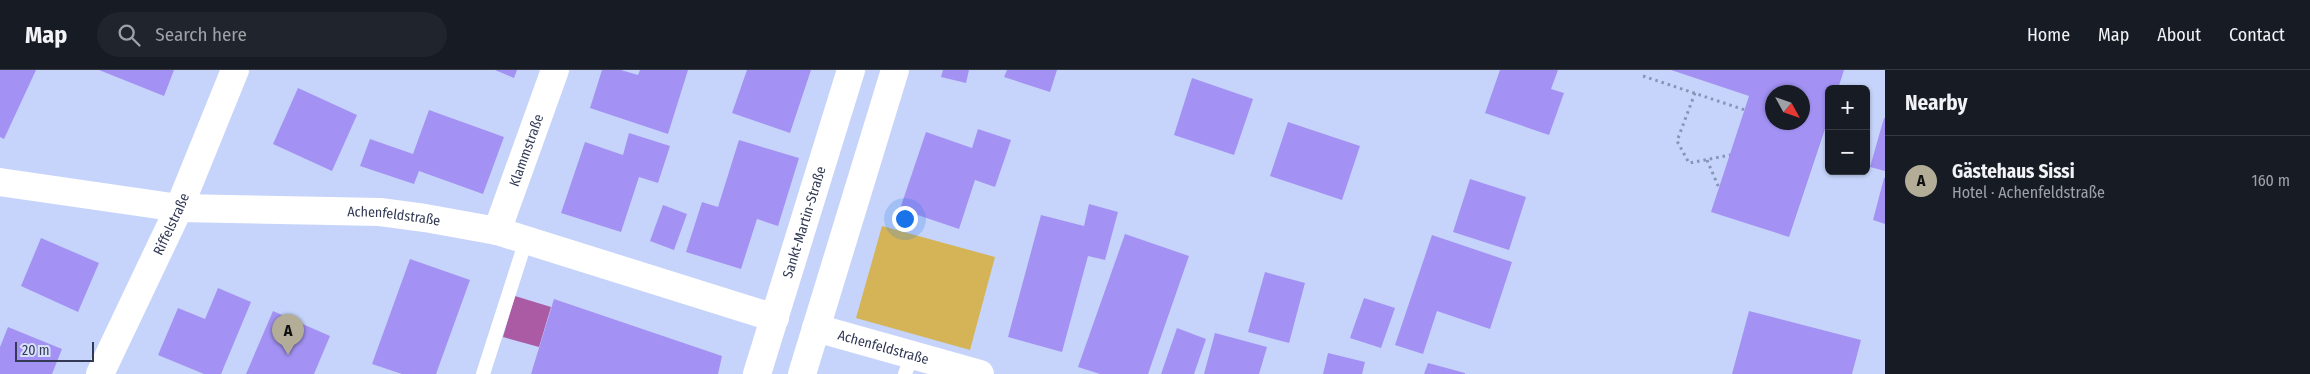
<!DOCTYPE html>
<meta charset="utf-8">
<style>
body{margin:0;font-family:"Fira Sans Condensed",sans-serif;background:#20242c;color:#f1f3f6}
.controls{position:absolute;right:15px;top:15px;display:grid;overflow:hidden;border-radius:8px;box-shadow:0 1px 4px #0004}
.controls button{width:45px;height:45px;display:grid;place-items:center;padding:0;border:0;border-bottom:1px solid #363941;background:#171b24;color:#f1f3f6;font:25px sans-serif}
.compass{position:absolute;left:1765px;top:15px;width:45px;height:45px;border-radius:50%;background:#171b24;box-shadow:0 1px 4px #0004;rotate:130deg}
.scale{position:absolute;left:15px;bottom:12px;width:79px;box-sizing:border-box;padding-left:5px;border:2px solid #323a55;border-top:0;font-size:14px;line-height:18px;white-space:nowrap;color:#323a55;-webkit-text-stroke:4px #d8e1fc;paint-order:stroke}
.you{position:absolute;left:904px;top:148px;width:18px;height:18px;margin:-12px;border:4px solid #fff;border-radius:50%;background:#1a73e8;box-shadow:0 0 0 8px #1a73e833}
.badge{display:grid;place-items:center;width:32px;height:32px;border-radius:50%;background:#b3ad98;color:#111;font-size:16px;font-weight:700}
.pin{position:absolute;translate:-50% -41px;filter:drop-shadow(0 1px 2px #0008)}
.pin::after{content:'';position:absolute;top:26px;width:18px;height:15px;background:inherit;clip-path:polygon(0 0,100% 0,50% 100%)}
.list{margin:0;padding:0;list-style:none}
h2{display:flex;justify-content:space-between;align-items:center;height:65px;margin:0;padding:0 20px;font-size:21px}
h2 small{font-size:16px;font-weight:400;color:#9ea1a6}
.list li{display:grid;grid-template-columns:32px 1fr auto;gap:15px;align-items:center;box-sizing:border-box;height:90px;padding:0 20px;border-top:1px solid #363941}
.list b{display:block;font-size:19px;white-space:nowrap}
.list p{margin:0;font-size:16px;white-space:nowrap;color:#9ea1a6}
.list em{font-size:16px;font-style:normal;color:#9ea1a6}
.icon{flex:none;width:28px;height:28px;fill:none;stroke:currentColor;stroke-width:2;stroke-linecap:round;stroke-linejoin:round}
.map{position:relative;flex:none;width:1885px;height:304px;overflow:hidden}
header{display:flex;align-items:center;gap:30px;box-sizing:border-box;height:70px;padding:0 25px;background:#171b24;border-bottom:1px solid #363941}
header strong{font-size:24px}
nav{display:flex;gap:28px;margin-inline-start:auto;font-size:18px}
.search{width:350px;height:45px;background:#20242c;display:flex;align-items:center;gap:12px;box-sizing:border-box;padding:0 18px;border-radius:28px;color:#9ea1a6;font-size:19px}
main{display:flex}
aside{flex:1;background:#171b24}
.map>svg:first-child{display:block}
</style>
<header>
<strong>Map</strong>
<div class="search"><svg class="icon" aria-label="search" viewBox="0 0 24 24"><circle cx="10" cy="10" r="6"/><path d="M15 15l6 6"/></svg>Search here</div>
<nav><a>Home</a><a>Map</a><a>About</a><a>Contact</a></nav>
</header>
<main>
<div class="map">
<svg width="1885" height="304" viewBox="0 0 1885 304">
<rect width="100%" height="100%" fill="#c6d4fb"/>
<polygon fill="#d5b458" points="882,156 995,187 970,280 856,248"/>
<polygon fill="#aa5ba4" points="515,226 551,237 539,277 503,267"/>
<g fill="#a392f3" fill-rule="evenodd">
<polygon points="0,0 36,0 4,69 0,67"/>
<polygon points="99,0 174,0 164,26"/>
<polygon points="495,0 517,0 514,8"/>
<polygon points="602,0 621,0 638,5 640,0 688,0 668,64 590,38"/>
<polygon points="747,0 811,0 790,63 732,43"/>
<polygon points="943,0 969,0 966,13 941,7"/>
<polygon points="1007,0 1057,0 1050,22 1004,7"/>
<polygon points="1500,0 1558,0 1551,19 1564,23 1549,65 1485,43"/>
<path d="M1671,0h173l-6,19h-9v28l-40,120 -78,-25 38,-116zM1772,22h30v30h-30z"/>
<polygon points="1192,8 1253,29 1234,85 1174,65"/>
<polygon points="298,18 357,45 332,101 273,74"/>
<polygon points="429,40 504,67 483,124 419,101 414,114 360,96 370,69 413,84"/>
<polygon points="1884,48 1885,48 1885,101 1870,97"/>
<polygon points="1288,52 1360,76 1342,130 1270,106"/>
<polygon points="978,59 1011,70 995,117 975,110 959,159 900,139 926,62 972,78"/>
<polygon points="629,63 670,76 658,113 639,107 621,162 561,143 585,72 623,85"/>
<polygon points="739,70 799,88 778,156 757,149 741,199 686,182 702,132 718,137"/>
<polygon points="1884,108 1885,108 1885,154 1873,150"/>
<polygon points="1470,109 1526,127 1509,180 1453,162"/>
<polygon points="1089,134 1118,142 1105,190 1088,186 1062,282 1008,267 1041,145 1084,156"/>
<polygon points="663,135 687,144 674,180 650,171"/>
<polygon points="1125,164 1189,186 1148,304 1100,304 1078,297"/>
<polygon points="1432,165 1512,192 1490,259 1437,241 1423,284 1395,275"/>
<polygon points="41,168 99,193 78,242 21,216"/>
<polygon points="410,189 470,210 436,304 402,304 372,294"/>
<polygon points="1265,202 1305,213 1289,273 1248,262"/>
<polygon points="218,218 251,232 221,304 204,304 158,285 178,238 205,249"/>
<polygon points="1364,228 1395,238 1381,278 1350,268"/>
<polygon points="554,229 722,286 718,304 531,304"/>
<polygon points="273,241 330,266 314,304 246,304"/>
<polygon points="1749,241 1861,270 1852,304 1732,304"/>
<polygon points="8,257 62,279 52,304 0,304 0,277"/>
<polygon points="1177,258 1206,269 1194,304 1161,304"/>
<polygon points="1215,263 1267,277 1259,304 1204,304"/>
<polygon points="1328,283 1365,292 1362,304 1323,304"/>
<polygon points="1428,293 1465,303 1465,304 1424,304"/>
</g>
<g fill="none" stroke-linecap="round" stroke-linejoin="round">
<g stroke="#8894b5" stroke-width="3" stroke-dasharray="2.5 4" stroke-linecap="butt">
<polyline points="1643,6 1745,40"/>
<polyline points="1695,23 1677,71 1689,93 1730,85"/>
<polyline points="1707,90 1719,118"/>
</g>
<g stroke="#fff" stroke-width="14">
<polyline points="483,304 526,170"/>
<polyline points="905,304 912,285"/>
</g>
<g stroke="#fff" stroke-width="28">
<path id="s1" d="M0,112l179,26 201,4 45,6 72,13 278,87"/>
<path id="s2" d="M497,161l58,-161"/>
<path id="s3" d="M816,258l164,46"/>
<path id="s4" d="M100,304l79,-166 56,-138"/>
</g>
<g stroke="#fff" stroke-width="28">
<path id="s5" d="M757,304l94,-304"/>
<polyline points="802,304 895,0"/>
</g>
</g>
<g text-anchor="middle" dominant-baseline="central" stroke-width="4" stroke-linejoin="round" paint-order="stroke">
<g font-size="14" fill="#323a55" stroke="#d8e1fc">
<text stroke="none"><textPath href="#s2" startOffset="86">Klammstraße</textPath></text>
<text stroke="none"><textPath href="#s1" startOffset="396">Achenfeldstraße</textPath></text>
<text stroke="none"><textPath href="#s5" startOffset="159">Sankt-Martin-Straße</textPath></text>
<text stroke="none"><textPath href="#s4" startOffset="166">Riffelstraße</textPath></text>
<text stroke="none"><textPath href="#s3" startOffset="70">Achenfeldstraße</textPath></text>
</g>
</g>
</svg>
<div class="controls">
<button>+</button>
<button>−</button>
</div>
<svg class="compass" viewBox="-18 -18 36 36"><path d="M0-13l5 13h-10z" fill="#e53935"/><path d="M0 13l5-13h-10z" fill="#9ea1a6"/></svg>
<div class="scale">20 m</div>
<div class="you"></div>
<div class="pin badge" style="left:288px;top:285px">A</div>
</div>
<aside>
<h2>Nearby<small></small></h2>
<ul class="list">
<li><span class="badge">A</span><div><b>Gästehaus Sissi</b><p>Hotel · Achenfeldstraße</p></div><em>160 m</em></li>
</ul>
</aside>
</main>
